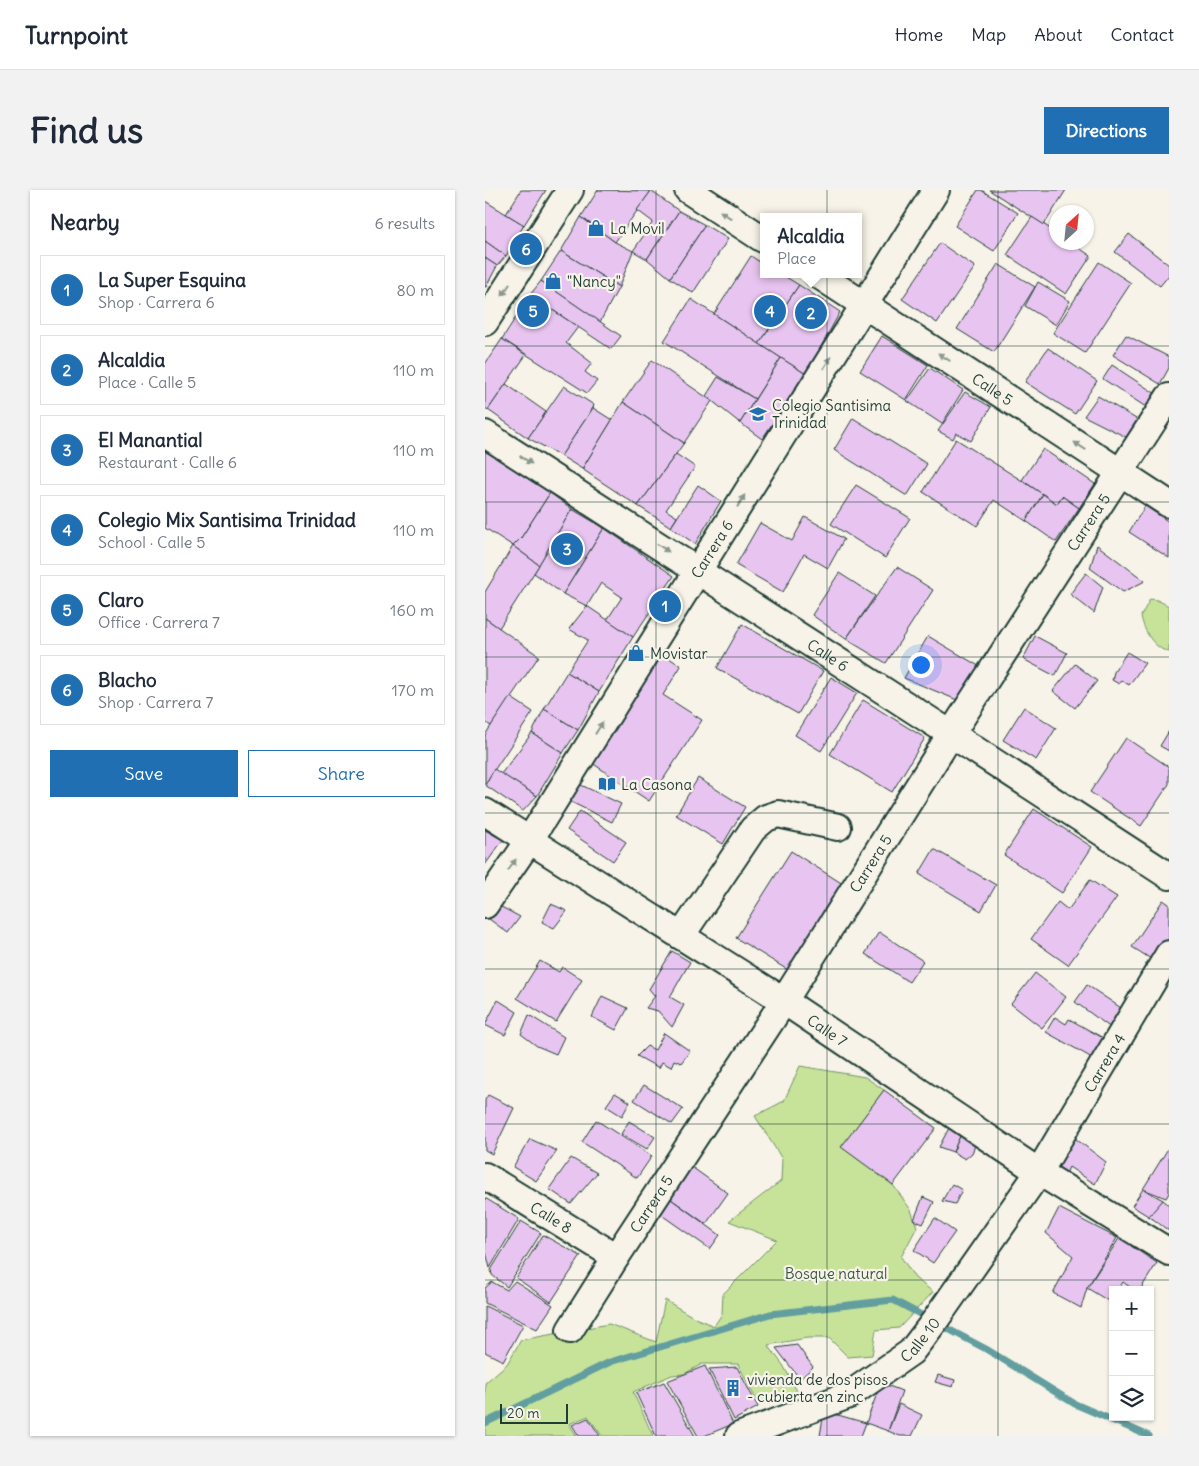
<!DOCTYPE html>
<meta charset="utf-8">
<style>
body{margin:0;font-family:Delius,sans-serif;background:#f2f2f3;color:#1f2937}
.controls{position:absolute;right:15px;bottom:15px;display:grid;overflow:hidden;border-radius:0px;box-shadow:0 1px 4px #0004}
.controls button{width:45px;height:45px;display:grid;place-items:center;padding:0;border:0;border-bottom:1px solid #e0e1e3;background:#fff;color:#1f2937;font:25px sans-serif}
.compass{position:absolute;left:564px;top:15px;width:45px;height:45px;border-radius:50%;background:#fff;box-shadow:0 1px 4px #0004;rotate:27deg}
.scale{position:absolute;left:15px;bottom:12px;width:68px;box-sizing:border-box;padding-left:5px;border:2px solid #1f3d34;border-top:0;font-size:14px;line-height:18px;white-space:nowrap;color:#1f3d34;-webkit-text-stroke:4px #f7f3e8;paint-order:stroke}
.you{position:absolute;left:435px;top:474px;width:18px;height:18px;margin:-12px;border:4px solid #fff;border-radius:50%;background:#1a73e8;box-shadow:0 0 0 8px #1a73e833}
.badge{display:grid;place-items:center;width:32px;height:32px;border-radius:50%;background:#1f6fb2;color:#fff;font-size:16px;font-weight:700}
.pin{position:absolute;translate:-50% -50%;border:2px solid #fff;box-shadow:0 1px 5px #0006}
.popup{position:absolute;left:275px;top:23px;width:102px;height:65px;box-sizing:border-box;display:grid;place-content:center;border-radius:0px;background:#fff;filter:drop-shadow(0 1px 4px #0005);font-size:16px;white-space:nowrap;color:#747a83}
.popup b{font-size:19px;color:#1f2937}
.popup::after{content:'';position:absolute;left:50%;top:100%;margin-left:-10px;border:10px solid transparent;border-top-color:#fff}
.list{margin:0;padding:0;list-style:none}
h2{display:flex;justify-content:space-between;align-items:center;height:65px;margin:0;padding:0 20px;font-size:21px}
h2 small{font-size:16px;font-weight:400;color:#747a83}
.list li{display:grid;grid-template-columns:32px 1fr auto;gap:15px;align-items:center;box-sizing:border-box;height:70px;margin:0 10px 10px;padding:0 10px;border:1px solid #e0e1e3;border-radius:0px}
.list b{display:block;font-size:19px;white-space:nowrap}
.list p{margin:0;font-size:16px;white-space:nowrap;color:#747a83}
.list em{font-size:16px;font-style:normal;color:#747a83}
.actions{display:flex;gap:10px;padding:15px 20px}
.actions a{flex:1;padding:11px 0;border:1px solid #1f6fb2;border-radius:0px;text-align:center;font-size:18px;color:#1f6fb2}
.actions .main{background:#1f6fb2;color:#fff}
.icon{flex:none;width:28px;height:28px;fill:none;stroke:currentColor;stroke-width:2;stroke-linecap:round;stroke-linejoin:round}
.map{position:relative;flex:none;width:684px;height:1246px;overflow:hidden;border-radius:0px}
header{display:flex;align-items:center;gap:30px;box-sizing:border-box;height:70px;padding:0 25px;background:#fff;border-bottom:1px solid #e0e1e3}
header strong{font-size:24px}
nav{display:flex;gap:28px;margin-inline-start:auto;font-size:18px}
.intro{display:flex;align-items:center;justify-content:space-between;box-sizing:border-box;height:120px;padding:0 30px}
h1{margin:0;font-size:35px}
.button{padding:12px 22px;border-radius:0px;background:#1f6fb2;color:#fff;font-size:18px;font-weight:700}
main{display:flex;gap:30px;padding:0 30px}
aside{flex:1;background:#fff;border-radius:0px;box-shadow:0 1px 4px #0004}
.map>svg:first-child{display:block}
</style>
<header>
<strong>Turnpoint</strong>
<nav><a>Home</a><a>Map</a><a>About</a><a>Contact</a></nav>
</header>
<div class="intro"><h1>Find us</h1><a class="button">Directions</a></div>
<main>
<aside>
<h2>Nearby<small>6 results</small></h2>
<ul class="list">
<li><span class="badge">1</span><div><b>La Super Esquina</b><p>Shop · Carrera 6</p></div><em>80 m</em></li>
<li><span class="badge">2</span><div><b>Alcaldia</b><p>Place · Calle 5</p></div><em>110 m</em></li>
<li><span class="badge">3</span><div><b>El Manantial</b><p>Restaurant · Calle 6</p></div><em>110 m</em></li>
<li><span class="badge">4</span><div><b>Colegio Mix Santisima Trinidad</b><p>School · Calle 5</p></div><em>110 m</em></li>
<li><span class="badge">5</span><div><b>Claro</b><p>Office · Carrera 7</p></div><em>160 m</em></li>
<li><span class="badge">6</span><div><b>Blacho</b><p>Shop · Carrera 7</p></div><em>170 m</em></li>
</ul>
<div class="actions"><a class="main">Save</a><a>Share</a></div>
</aside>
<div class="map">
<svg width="684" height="1246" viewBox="0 0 684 1246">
<rect width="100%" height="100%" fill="#f7f3e8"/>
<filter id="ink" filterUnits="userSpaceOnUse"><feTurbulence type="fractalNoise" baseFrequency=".02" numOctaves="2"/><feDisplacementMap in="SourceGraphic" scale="10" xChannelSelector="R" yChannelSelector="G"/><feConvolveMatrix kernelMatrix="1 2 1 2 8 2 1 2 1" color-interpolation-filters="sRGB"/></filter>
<g filter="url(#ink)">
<g fill="#c7e39a" stroke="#739067">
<path d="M665,409l7,1 12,6v46c-16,-4 -25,-21 -28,-36z"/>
<polygon points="315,876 380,887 399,900 379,928 398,987 408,995 426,1020 432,1037 416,1067 430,1088 448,1102 414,1138 391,1140 387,1165 363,1167 344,1148 322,1148 283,1155 298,1175 312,1201 274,1215 253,1174 217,1174 199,1184 187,1185 148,1202 168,1246 117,1246 103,1226 84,1234 92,1246 0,1246 0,1193 22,1174 36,1150 124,1134 171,1152 180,1110 210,1128 229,1136 237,1124 238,1104 292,1050 244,1031 296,991 297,969 270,926 299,911"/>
</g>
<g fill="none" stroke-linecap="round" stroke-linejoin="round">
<polyline stroke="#629e9f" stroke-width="7" points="0,1233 125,1172 285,1124 408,1110 501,1159 590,1214 664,1246"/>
</g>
<g fill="#e8c5f1" stroke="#1f3d34">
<polygon points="36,0 61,0 39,35 21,24"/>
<polygon points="113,0 166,1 130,52 96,27"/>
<polygon points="493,0 496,0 533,23 509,61 470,36"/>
<polygon points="504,0 581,0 559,35"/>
<polygon points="166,1 194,21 162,69 148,61 168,32 152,20"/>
<polygon points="0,11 39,35 21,66 0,51"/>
<polygon points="194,21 220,35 185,88 162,69"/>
<polygon points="96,27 130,52 148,61 134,97 76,61"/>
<polygon points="547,27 572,43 572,52 585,52 606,66 581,104 522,65"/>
<polygon points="220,35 243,49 208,103 185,88"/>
<polygon points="644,44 684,75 684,85 675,96 630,62"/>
<polygon points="0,51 21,66 12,76 0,68"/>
<polygon points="455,53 490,77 452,133 417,109"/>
<polygon points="76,61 134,97 115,132 56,91"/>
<polygon points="266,66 278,74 278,84 296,84 314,95 274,154 229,124"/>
<polygon points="0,68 12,76 1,97 0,97"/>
<polygon points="614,72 646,93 600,163 568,143"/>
<polygon points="513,74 550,97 509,162 472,139"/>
<polygon points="56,91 136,146 126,159 45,105"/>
<polygon points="553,92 585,111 571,135 540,116"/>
<polygon points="314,95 355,122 321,184 274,154"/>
<polygon points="45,105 93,137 81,153 107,173 100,182 112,191 102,203 17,149"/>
<polygon points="206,109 296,168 270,209 179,151"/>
<polygon points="641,145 684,167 684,178 675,194 628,165"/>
<polygon points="397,146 443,175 421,210 375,181"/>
<polygon points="17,149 41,165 3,220 0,218 0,174"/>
<polygon points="563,158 612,191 590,224 540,192"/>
<polygon points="296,168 321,184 277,249 255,233"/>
<polygon points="167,170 227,211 199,253 138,212"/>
<polygon points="627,175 671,204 664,219 618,189"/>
<polygon points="445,178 478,200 457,234 422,211"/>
<polygon points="233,187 270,209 255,233 221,206"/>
<polygon points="21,194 61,222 43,248 3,220"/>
<polygon points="79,196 109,215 108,218 76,266 43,248"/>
<polygon points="480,202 506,217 486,251 471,243 468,249 453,241"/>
<polygon points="613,206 656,232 645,249 599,226"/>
<polygon points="138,212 199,253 153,316 97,279"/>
<polygon points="108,218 127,230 97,279 76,266"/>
<polygon points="368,228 442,274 422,306 349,260"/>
<polygon points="471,249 558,304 541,331 509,310 492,336 438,302"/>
<polygon points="558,259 610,294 594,318 577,306 572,314 537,290"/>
<polygon points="0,261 65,303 36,348 28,356 0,338"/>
<polygon points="191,264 210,277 181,320 192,327 186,337 153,316"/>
<polygon points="213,295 236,311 210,354 186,337"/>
<polygon points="371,295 425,328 400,368 346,334"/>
<polygon points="65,303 87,319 54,375 28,356 36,348"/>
<polygon points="558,304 572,314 577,306 594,318 571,352 541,331"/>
<polygon points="660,316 684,332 684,368 644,342"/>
<polygon points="87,319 119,338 78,404 49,383"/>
<polygon points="320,327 359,349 343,378 319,364 298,402 251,375 275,333 307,351"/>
<polygon points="119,338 189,386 148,447 122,430 137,407 116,393 102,416 78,404"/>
<polygon points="612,355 660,391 638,402 605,378"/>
<polygon points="28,356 54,375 14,438 0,428 0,402"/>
<polygon points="412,377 448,400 401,473 361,449"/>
<polygon points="354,383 390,406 361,449 327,425"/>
<polygon points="601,383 618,397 609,423 585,404"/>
<polygon points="102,416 148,447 114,502 82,482 103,450 84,439"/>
<polygon points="0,428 54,466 6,536 0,532"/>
<polygon points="257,434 338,481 313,524 232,478"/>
<polygon points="443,446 497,478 477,512 419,488"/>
<polygon points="550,446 582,463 570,486 538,469"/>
<polygon points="175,462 196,476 178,505 217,530 164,611 104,571"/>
<polygon points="642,462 660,473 644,495 636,490 634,494 627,490 629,482"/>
<polygon points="590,474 612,491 590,518 568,501"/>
<polygon points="82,482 114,502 93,540 59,519"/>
<polygon points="346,487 372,503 336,561 310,545"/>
<polygon points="25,507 48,522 0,594 0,545"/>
<polygon points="378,510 440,548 407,602 345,564"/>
<polygon points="539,517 571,538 551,570 518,550"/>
<polygon points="59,519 93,540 78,563 47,543"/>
<polygon points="684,541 684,561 675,556"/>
<polygon points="47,543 78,563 52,606 16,584"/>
<polygon points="641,548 684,577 684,594 656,636 605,602"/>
<polygon points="9,579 52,606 38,621 0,595"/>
<polygon points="213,588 260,617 238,654 191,625"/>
<polygon points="94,594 136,614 127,632 86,612"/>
<polygon points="549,619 607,657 577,703 519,665"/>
<polygon points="95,621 141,652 128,671 82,640"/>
<polygon points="0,640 18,650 0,675"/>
<polygon points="449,659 511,695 496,721 434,684"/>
<polygon points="306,661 361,696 306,782 251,748"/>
<polygon points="605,690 632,707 583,775 546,749 573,712 583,720"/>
<polygon points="678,710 684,714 684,752 671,772 647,757"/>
<polygon points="7,712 35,727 23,743 0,726"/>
<polygon points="66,714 82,721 69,738 57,732"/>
<polygon points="394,742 438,771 424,792 380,764"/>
<polygon points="187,761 205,772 185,807 199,815 187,837 173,821 161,818 170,806 164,799"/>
<polygon points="55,771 74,782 77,777 97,790 71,832 32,808"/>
<polygon points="550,783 581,807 557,838 526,814"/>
<polygon points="602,795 639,820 626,838 590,812"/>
<polygon points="117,806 143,818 131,840 107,827"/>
<polygon points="13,810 32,822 20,845 0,835"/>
<polygon points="44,825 79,847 71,864 52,856 36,844"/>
<polygon points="570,827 581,834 584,829 620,849 609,869 561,842"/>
<polygon points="179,843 205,861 196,873 189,870 186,877 177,872 174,878 152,866 162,856 170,860"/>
<polygon points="159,895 198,919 187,934 149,910"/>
<polygon points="399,900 451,938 408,995 356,957"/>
<polygon points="130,903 145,912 137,926 121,916"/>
<polygon points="3,905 29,918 7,964 0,960 0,910"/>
<polygon points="111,930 167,966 152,988 97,952"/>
<polygon points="144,931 170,947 162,959 136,944"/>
<polygon points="464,938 476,944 468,962 454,957"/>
<polygon points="476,944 491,953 487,963 480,969 468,962"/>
<polygon points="587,946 621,972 610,994 584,977 581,984 566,979"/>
<polygon points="45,949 72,961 51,991 28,977"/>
<polygon points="684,957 684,1003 681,1008 658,999"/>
<polygon points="86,968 112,983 86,1014 64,999"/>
<polygon points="201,973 243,1003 221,1034 179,1004"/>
<polygon points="467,994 477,1000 470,1014 457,1011"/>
<polygon points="658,999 678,1010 668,1029 647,1016"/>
<polygon points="179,1004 235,1045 225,1059 168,1019"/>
<polygon points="438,1007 449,1012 438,1034 429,1030"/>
<polygon points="0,1008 34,1029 5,1078 1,1062 0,1062"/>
<polygon points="678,1010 684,1015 684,1041 664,1026"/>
<polygon points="574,1018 632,1048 602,1098 596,1118 568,1103 588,1066 561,1043"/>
<polygon points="450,1028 470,1042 448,1073 429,1060"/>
<polygon points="36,1031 56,1043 22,1097 7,1085 6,1080"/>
<polygon points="637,1044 646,1050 646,1056 672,1073 655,1100 649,1100 638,1092 633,1100 628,1100 628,1108 625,1112 602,1098"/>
<polygon points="58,1045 96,1066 66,1112 31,1088"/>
<polygon points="30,1091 68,1115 52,1139 0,1113 0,1098 7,1092 22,1100"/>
<polygon points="0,1116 38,1135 18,1171 0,1162"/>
<polygon points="312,1155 328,1177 315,1189 291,1158"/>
<polygon points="220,1176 248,1234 219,1246 213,1246 182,1191"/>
<polygon points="252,1177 273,1217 249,1230 224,1179"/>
<polygon points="453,1185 470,1190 468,1197 450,1192"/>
<polygon points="179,1192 210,1246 171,1246 151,1203"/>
<polygon points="396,1193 417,1201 403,1241 381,1233"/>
<polygon points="414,1214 437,1225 427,1246 415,1246 403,1241"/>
<polygon points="339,1221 381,1233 376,1246 335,1246"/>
<polygon points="103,1228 115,1246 94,1246 87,1235"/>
</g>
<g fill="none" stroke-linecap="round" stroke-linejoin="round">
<g stroke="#1f3d34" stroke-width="30">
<g id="minor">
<polyline points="203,0 278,49"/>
<path id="s1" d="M332,84l352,230"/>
<polyline points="0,132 85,0"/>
<path id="s2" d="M0,244l466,300 218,142"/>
<path id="s3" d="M0,622l299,189 255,171 130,80"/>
<path id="s4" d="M0,715l44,-64 407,-651"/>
<polyline points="196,746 268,639 281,628 293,624 353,637"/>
<path id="s5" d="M0,986l131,81"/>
<path id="s6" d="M85,1140l46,-73 168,-256 167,-267 218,-337"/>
<path id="s7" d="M254,1246l110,-41 62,-43 23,-30 105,-150 130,-218"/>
</g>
</g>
<use href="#minor" stroke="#f7f3e8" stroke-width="26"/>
</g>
<defs><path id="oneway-solid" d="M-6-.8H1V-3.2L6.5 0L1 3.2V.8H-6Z" transform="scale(1.25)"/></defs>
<g fill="#8b988e">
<use href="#oneway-solid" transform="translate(241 25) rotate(-147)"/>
<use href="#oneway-solid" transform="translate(21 100) rotate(123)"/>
<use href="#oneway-solid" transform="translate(459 167) rotate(-147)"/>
<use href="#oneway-solid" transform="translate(342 173) rotate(-58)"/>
<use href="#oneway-solid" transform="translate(595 256) rotate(-147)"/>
<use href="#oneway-solid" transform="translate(41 270) rotate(33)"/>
<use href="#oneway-solid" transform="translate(256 311) rotate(-58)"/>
<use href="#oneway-solid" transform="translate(178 358) rotate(33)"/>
<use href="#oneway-solid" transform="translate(114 538) rotate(-58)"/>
<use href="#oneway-solid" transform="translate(27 675) rotate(-56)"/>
</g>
</g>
<path fill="none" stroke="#1f3d34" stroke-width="1" stroke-opacity="0.55" d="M171,0v1246M342,0v1246M513,0v1246M0,156h684M0,312h684M0,467h684M0,623h684M0,779h684M0,934h684M0,1090h684"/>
<defs>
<g id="shop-bare" transform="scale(1.35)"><path d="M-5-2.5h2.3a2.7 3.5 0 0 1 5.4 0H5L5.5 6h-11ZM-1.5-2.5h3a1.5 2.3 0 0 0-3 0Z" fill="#1f6fb2" stroke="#f7f3e8" stroke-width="2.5" paint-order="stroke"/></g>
<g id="school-bare" transform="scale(1.35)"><path d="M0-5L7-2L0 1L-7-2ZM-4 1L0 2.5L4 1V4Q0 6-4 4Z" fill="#1f6fb2" stroke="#f7f3e8" stroke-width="2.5" paint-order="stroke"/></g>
<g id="library-bare" transform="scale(1.35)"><path d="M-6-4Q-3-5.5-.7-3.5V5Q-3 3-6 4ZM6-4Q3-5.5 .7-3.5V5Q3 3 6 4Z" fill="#1f6fb2" stroke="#f7f3e8" stroke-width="2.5" paint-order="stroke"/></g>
<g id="building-bare" transform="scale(1.35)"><path d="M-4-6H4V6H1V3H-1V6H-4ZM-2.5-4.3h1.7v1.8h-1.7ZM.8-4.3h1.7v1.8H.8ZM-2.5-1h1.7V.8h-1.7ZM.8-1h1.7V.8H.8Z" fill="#1f6fb2" stroke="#f7f3e8" stroke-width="2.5" paint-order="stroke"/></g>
</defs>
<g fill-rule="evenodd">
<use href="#shop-bare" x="111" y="38"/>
<use href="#shop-bare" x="68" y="91"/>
<use href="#school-bare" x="273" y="224"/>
<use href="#shop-bare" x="151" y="463"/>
<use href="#library-bare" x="122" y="594"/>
<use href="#building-bare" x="248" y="1198"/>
</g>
<g text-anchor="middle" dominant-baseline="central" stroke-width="4.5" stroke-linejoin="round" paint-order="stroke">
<g font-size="15" fill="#1f3d34" stroke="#f7f3e8" text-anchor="start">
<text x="125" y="38">La Movil</text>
<text x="82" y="91">"Nancy"</text>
<text x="287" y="215">Colegio Santisima<tspan x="287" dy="17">Trinidad</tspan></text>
<text x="165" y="463">Movistar</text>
<text x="136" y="594">La Casona</text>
<text x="262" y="1189">vivienda de dos pisos<tspan x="262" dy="17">- cubierta en zinc</tspan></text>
</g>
<g font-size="15" fill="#1f3d34" stroke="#f7f3e8">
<text stroke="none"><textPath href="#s1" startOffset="210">Calle 5</textPath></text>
<text stroke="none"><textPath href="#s6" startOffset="960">Carrera 5</textPath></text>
<text stroke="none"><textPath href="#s4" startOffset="422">Carrera 6</textPath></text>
<text stroke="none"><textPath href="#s2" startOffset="408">Calle 6</textPath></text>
<text stroke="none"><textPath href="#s6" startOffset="555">Carrera 5</textPath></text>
<text stroke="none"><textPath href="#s3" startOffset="406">Calle 7</textPath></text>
<text stroke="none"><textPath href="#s7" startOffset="541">Carrera 4</textPath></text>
<text stroke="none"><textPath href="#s6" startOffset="150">Carrera 5</textPath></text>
<text stroke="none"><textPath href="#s5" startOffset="78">Calle 8</textPath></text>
<text stroke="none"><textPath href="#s7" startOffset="208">Calle 10</textPath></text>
</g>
<g font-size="15" fill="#385643" stroke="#f7f3e8">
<text x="351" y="1083">Bosque natural</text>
</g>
</g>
</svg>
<div class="controls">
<button>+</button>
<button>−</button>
<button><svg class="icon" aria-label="layers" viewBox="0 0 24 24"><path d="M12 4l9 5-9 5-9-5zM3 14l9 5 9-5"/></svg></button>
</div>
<svg class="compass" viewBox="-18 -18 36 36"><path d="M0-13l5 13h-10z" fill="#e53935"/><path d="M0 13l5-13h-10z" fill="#747a83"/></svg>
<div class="scale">20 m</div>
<div class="you"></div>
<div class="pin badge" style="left:180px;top:416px">1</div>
<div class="pin badge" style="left:326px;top:123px">2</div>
<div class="popup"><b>Alcaldia</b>Place</div>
<div class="pin badge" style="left:82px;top:359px">3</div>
<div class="pin badge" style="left:285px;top:121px">4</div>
<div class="pin badge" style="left:48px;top:121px">5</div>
<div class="pin badge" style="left:41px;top:59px">6</div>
</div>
</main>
